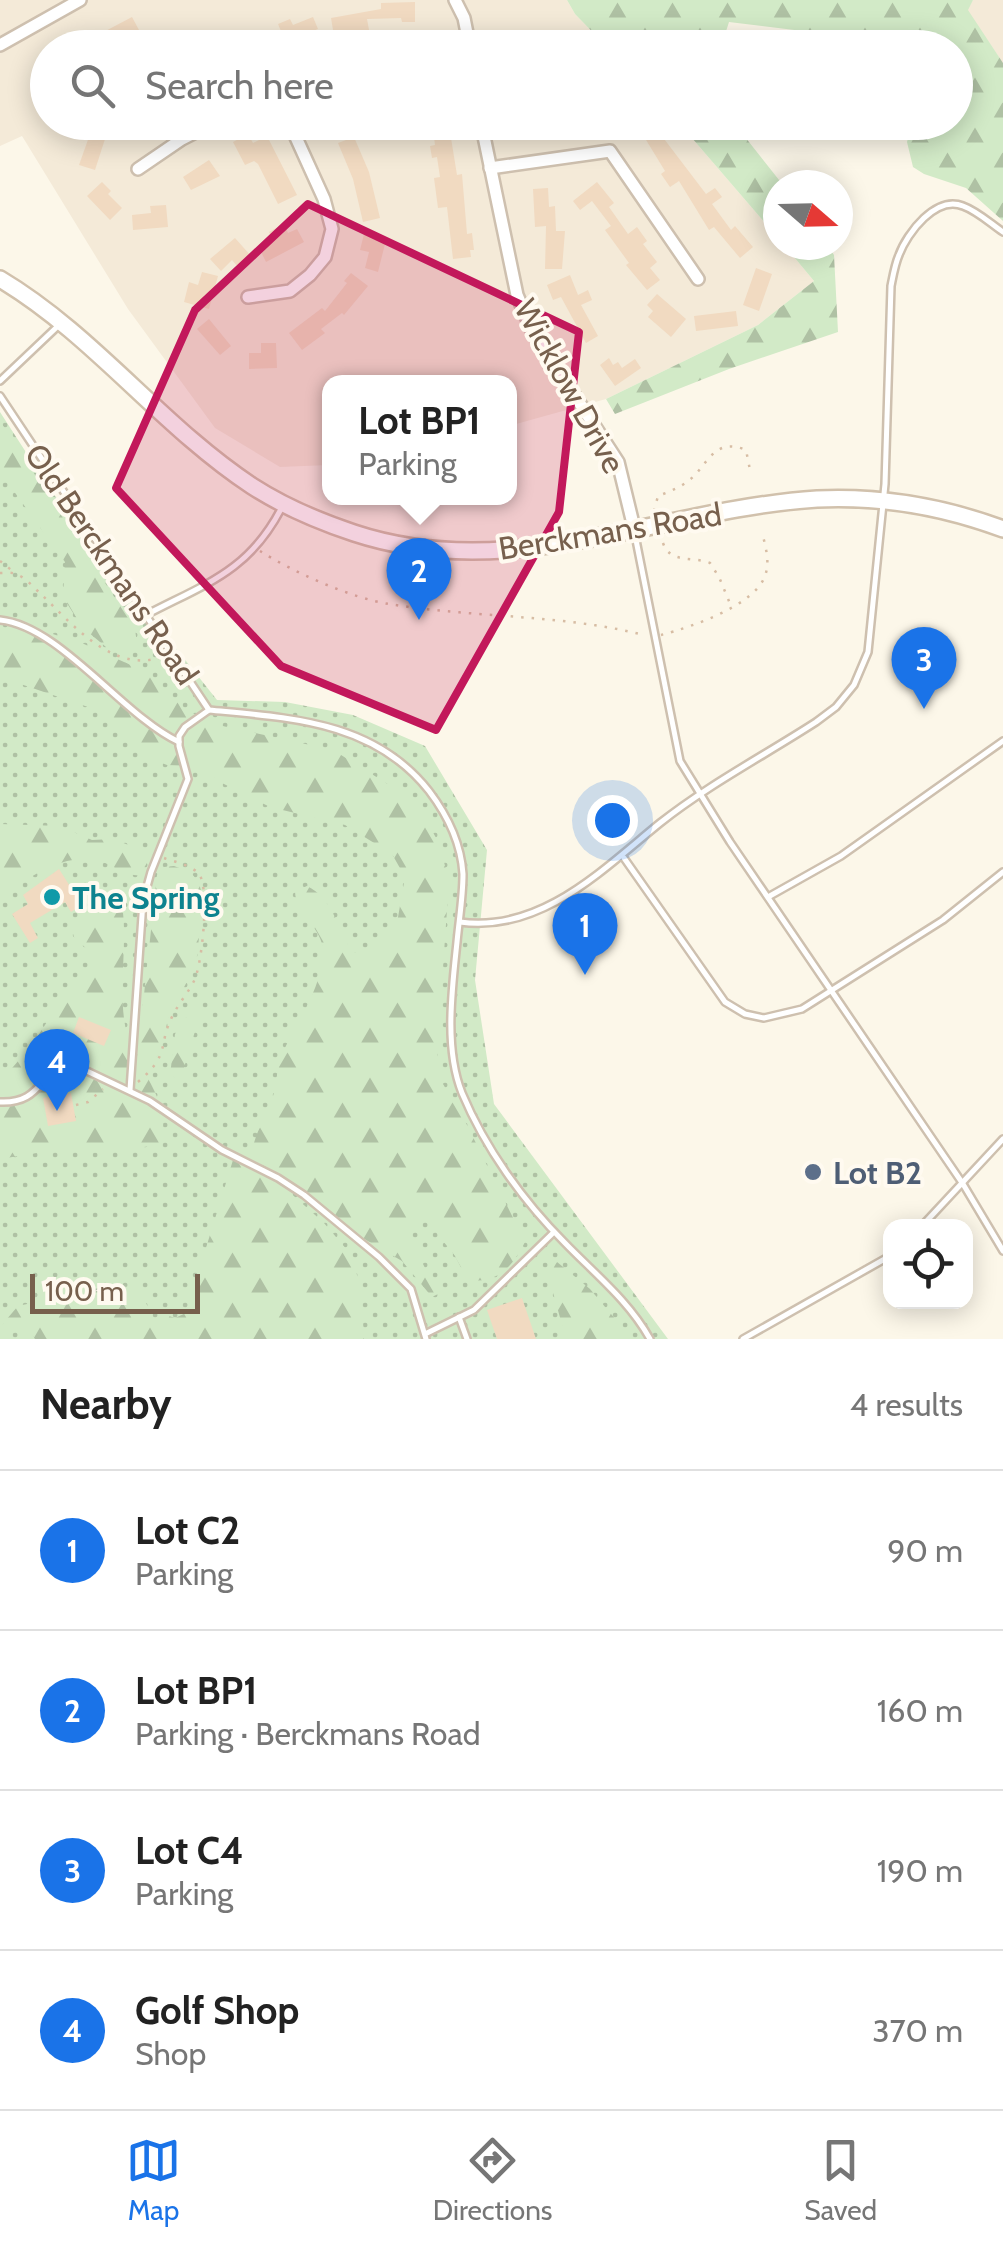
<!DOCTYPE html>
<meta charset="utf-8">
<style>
body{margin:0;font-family:Cabin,sans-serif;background:#f6f6f6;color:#222}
.controls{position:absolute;right:30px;bottom:30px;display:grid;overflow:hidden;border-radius:20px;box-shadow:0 5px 25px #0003}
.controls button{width:90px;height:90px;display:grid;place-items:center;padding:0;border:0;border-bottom:2px solid #e0e0e0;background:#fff;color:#222;font:50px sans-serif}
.compass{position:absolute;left:763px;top:170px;width:90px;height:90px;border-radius:50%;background:#fff;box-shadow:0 5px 25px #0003;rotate:110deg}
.scale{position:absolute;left:30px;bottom:25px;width:170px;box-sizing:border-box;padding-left:10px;border:5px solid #77604d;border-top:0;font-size:28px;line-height:35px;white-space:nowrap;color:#77604d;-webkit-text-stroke:8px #fffaf0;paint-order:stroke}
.you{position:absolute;left:612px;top:820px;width:35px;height:35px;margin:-25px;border:8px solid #fff;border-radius:50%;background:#1a73e8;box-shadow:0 0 0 15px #1a73e833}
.badge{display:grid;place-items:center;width:65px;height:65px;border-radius:50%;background:#1a73e8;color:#fff;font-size:32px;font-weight:700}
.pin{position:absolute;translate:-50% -82px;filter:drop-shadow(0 2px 5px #0008)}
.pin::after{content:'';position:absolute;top:52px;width:35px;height:30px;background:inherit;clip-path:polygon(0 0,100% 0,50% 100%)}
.popup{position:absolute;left:322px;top:375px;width:195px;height:130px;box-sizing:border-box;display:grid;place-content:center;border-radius:20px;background:#fff;filter:drop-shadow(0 2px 8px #0005);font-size:32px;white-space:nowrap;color:#767676}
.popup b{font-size:38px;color:#222}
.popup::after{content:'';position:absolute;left:50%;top:100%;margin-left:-20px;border:20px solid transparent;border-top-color:#fff}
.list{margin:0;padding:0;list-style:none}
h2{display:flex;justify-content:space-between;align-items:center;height:130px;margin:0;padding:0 40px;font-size:42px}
h2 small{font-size:32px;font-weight:400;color:#767676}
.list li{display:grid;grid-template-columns:65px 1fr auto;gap:30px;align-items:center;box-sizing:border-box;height:160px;padding:0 40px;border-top:2px solid #e0e0e0}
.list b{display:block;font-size:38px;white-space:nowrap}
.list p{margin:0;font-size:32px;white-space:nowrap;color:#767676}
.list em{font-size:32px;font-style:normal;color:#767676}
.icon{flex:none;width:55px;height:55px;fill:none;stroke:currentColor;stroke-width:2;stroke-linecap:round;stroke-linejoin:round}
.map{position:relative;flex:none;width:1003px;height:1339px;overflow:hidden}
.search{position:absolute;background:#fff;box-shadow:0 5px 25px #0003;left:30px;right:30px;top:30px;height:110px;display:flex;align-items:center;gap:25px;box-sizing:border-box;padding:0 35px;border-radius:55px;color:#767676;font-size:38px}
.sheet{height:770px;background:#fff}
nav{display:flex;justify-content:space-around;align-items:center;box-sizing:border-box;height:140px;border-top:2px solid #e0e0e0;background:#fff;font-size:28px;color:#767676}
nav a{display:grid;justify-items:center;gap:5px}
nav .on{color:#1a73e8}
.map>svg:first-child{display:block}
</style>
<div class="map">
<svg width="1003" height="1339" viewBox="0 0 1003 1339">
<defs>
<pattern id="grass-dots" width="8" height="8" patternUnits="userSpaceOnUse" patternTransform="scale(2.5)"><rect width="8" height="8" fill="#d2eac7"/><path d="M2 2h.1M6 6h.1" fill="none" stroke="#afc1a4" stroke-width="1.8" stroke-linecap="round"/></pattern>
<pattern id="forest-firs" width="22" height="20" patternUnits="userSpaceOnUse" patternTransform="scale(2.5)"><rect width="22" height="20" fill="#d2eac7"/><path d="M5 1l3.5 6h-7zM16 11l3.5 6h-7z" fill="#afc1a4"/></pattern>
</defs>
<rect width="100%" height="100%" fill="#fcf7e9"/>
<g fill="#f4ead8">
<polygon points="0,0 567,0 575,14 607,47 48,48 48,122 679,123 778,238 778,245 784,245 814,281 758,325 606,399 509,426 509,382 329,382 329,465 280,467 215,428 128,309 22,136 0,146"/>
<polygon points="973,0 1003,0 1003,63 967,10"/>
</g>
<polygon fill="url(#grass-dots)" points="0,412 51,491 217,700 285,702 353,715 425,746 487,850 475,980 494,1104 668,1339 0,1339"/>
<g fill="url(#forest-firs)">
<polygon points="567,0 973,0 968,10 1003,63 1003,221 966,188 924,174 913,167 907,142 912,123 956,122 956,48 908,47 907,44 729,22 721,47 607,47 575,14"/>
<polygon points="679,123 734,123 783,185 778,185 778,238"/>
<polygon points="784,245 827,245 834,255 838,332 729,369 615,414 606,399 758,325 814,281"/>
<polygon points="0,421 135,629 137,644 133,651 106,647 82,627 63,597 65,562 0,472"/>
<path d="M0,628h34l50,16 60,27 42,39 32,15 115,25 82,51 24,42 10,38 -12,173 6,30 22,37 60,121c-12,24 -29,44 -58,37l-12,-23 -28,-35 -21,9 32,64 -6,3 -30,-36 -41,-24 -73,-58 -37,-20c2,-25 16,-43 23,-66 3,-13 3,-26 8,-39 15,-33 39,-63 41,-101 1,-25 -28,-39 -28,-62l12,-5c25,12 30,40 43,62l-2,5 19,-1 18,-13 12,-16 8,-46 -13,-23 -47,-29 -75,-18 -48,-24 -25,-17 -30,-1 -21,-8 -40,-40 -15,-9 -91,-31z"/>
<path d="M0,824l60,2 32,14 21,-1 39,15 -12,21c-14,2 -24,-8 -37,-13 -37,-12 -74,15 -103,36z"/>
<path d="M174,866l16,6 9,10 4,19 -7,64 -27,50 -9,38 -16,19c13,21 27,50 14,73l-56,8 -41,-4 -61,10v-77l32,-37 39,-60 14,-11 8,-14 -2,-7 -17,-16 -3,-10c14,-21 30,-24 52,-14 5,46 -11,104 14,146l20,-184 7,-8z"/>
<polygon points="197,1001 199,1018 180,1081 170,1075 175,1034"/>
<polygon points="233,1160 276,1180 324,1223 354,1258 362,1304 364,1339 35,1339 29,1331 17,1331 0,1339 0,1327 18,1306 108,1286 131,1287 143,1295 154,1323 166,1315 175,1318 186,1313"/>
<polygon points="557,1262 590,1289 632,1339 566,1339 547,1271"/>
</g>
<g fill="#f1dac1">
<polygon points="415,2 415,22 402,22 401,18 367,19 369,30 334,36 331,18 381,9 381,3"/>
<polygon points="132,17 139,30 135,32 142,48 123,48 121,43 102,48 96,36"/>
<polygon points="313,17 318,29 300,36 305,48 288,48 278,24 290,19 293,25"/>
<polygon points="454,126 455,137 451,138 457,175 462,174 467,234 472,233 474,250 470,250 471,257 453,259 447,207 438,208 434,178 440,177 437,157 432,158 430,146 435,145 433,130"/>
<polygon points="655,127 706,194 715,188 722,197 712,204 731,230 735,226 753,247 740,258 714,227 709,230 679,181 670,187 661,174 665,171 643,135"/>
<polygon points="90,134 105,139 95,170 79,165"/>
<polygon points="248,134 253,143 267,136 297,195 278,204 258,164 254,161 245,165 233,142"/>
<polygon points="354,137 369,172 380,218 363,222 353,179 338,143"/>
<polygon points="209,160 220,176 191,190 183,177"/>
<polygon points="102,182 111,191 108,194 122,208 110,220 87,196"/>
<polygon points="597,182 614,203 609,207 628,234 637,227 647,241 643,244 657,262 650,268 660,280 647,290 626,265 629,263 605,230 611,226 592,201 580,210 573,201"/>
<polygon points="548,188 549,207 555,206 556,231 565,231 562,269 545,269 546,226 535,227 533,189"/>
<polygon points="166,205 168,227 133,230 132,215 151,213 150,206"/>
<polygon points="284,224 288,233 297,229 304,242 266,262 259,248 274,241 269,232"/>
<polygon points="364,234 386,240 378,272 365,268 369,252 360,250"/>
<polygon points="235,238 251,256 238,267 232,260 221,271 210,259"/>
<polygon points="756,268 772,274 759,311 743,305"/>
<polygon points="202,272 218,276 209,309 184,302 189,282 198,285"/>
<polygon points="351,273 368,286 344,315 342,313 321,329 325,333 302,350 289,333 322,308 325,311 347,283 344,281"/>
<polygon points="570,275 578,295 588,290 592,300 581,305 598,336 586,343 561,297 553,300 547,285"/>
<polygon points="657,294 686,319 671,337 648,317 653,311 647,305"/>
<polygon points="736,311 738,326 696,331 694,316"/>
<polygon points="209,319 231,346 220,355 197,329"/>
<polygon points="261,343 276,343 277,368 249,369 249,353 261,353"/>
<polygon points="609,358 613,365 618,362 622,368 635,359 641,368 615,386 600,365"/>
<polygon points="59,869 82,905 71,912 65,902 30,923 38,938 30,943 12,914 28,904 23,895"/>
<polygon points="79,1017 111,1030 104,1046 73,1033"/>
<polygon points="71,1093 76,1121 48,1126 43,1098"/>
<polygon points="522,1298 536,1339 497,1339 487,1310"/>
</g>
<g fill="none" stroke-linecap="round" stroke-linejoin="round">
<g stroke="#cec0af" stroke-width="10">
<g id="service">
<polyline points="0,381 59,325"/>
<path d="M0,396l209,314c82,8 165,11 220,81 19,25 32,52 34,83 0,23 -4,46 -6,68 -5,48 -13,106 5,151 23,55 61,108 103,150 30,31 64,58 85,96"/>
<polyline points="635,535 680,761 730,842 963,1184 1003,1251"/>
<path d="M146,615c59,-31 102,-43 135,-106"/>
<path d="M0,620c60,6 122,95 179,122"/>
<polyline points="624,858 725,1002 745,1014 764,1018 802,1009 943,920 1003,872"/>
<polyline points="768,897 841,856 1003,741"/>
<path d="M460,922c81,11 142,-52 200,-99 48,-38 105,-68 156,-101l20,-15 18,-22 14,-33 17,-168 6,-198c2,-10 4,-22 8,-31 8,-22 37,-60 64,-49 14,5 27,17 40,26"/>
<polyline points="130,1090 143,901 151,872 188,779 179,746 179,736 185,727 209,710"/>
<path d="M0,1102c42,2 38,-30 70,-39l80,38 72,49 56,28 26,17 75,62 32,32 15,50"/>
<polyline points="922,1226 1003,1139"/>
<polyline points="459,1317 467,1339"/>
<polyline points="425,1334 474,1310 554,1232"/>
<polyline points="743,1339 890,1256"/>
</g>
</g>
<g stroke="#cec0af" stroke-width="16">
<g id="minor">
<polyline points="455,0 464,18 470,48"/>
<polyline points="0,45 80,0"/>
<polyline points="481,122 517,295 532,330 618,462 635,532"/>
<polyline points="490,168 610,151 698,279"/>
<polyline points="138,169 182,139 215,122"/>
<polyline points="248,297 290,291 310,275 325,257 332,229 324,199 289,122"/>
</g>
</g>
<g stroke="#d1c1ac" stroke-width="20">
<path id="secondary" d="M0,279c94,56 161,147 252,207 31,20 66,35 102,47 157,52 307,-24 463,-34 64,-3 127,8 186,30"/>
</g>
<g stroke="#d7bda4" stroke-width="2.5" stroke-dasharray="2.5 8" stroke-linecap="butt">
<path d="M654,511l4,-15c13,-5 26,-10 36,-20 16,-17 23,-38 52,-26l5,25"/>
<path d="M663,543c7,21 30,13 47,20l9,14 12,29"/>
<path d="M260,551c33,21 91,47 129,53 85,14 172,10 255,31"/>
<polyline points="0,561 15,573"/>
<path d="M0,573c5,0 11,-1 16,1 9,3 18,14 25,20 31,30 72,80 121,63"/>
<path d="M661,635c30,-8 93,-29 104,-59 5,-14 1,-27 -2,-40"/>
<path d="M138,1082c34,-29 19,-37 35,-67 6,-12 15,-22 21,-34 8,-15 16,-93 5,-107 -8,-9 -24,-12 -35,-16"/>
<polyline points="76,1105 88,1102 103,1089"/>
</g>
<use href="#service" stroke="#fff" stroke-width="5"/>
<use href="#minor" stroke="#fff" stroke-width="11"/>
<use href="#secondary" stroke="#fff" stroke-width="15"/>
</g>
<path fill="#c2185b" fill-opacity="0.2" stroke="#c2185b" stroke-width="8" stroke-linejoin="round" d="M308,204l271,128 -20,180 -123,218 -155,-64 -165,-178 79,-178z"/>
<circle fill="#0f9aa8" stroke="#fffaf0" stroke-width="4" cx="52" cy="897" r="10"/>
<circle fill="#5c6f8a" stroke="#fffaf0" stroke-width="4" cx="813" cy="1172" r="10"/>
<g text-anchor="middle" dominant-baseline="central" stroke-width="8" stroke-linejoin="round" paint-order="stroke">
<g font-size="32" fill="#77604d" stroke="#fffaf0">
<text transform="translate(570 386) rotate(61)">Wicklow Drive</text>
<text transform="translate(610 531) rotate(-9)">Berckmans Road</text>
<text transform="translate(112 564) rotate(56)">Old Berckmans Road</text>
</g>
<g font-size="32" font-weight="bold" fill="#0d838f" stroke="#fffaf0" text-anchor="start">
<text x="72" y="897">The Spring</text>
</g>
<g font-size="32" font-weight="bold" fill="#4e5e75" stroke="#fffaf0" text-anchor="start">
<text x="833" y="1172">Lot B2</text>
</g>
</g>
</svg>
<div class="controls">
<button><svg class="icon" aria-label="locate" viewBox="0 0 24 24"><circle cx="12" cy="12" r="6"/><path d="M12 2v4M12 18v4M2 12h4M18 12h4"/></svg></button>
</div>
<svg class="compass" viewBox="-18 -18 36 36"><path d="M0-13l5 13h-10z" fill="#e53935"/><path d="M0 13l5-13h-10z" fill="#767676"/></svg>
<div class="scale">100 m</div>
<div class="you"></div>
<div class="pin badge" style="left:585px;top:975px">1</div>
<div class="pin badge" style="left:419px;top:620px">2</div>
<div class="popup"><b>Lot BP1</b>Parking</div>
<div class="pin badge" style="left:924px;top:709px">3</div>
<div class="pin badge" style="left:57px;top:1111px">4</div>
<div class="search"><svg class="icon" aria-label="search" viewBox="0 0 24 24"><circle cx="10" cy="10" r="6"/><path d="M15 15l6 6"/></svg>Search here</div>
</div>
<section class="sheet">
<h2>Nearby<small>4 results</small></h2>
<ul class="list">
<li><span class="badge">1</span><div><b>Lot C2</b><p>Parking</p></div><em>90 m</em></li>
<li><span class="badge">2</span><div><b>Lot BP1</b><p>Parking · Berckmans Road</p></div><em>160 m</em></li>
<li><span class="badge">3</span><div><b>Lot C4</b><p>Parking</p></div><em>190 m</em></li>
<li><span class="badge">4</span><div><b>Golf Shop</b><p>Shop</p></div><em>370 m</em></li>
</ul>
</section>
<nav>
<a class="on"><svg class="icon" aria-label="map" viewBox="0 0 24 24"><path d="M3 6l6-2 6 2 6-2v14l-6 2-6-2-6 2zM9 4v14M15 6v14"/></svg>Map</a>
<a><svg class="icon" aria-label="directions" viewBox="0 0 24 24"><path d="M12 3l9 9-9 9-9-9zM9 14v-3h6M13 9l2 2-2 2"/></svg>Directions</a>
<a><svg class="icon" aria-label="saved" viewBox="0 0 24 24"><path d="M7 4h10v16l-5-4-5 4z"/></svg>Saved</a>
</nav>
